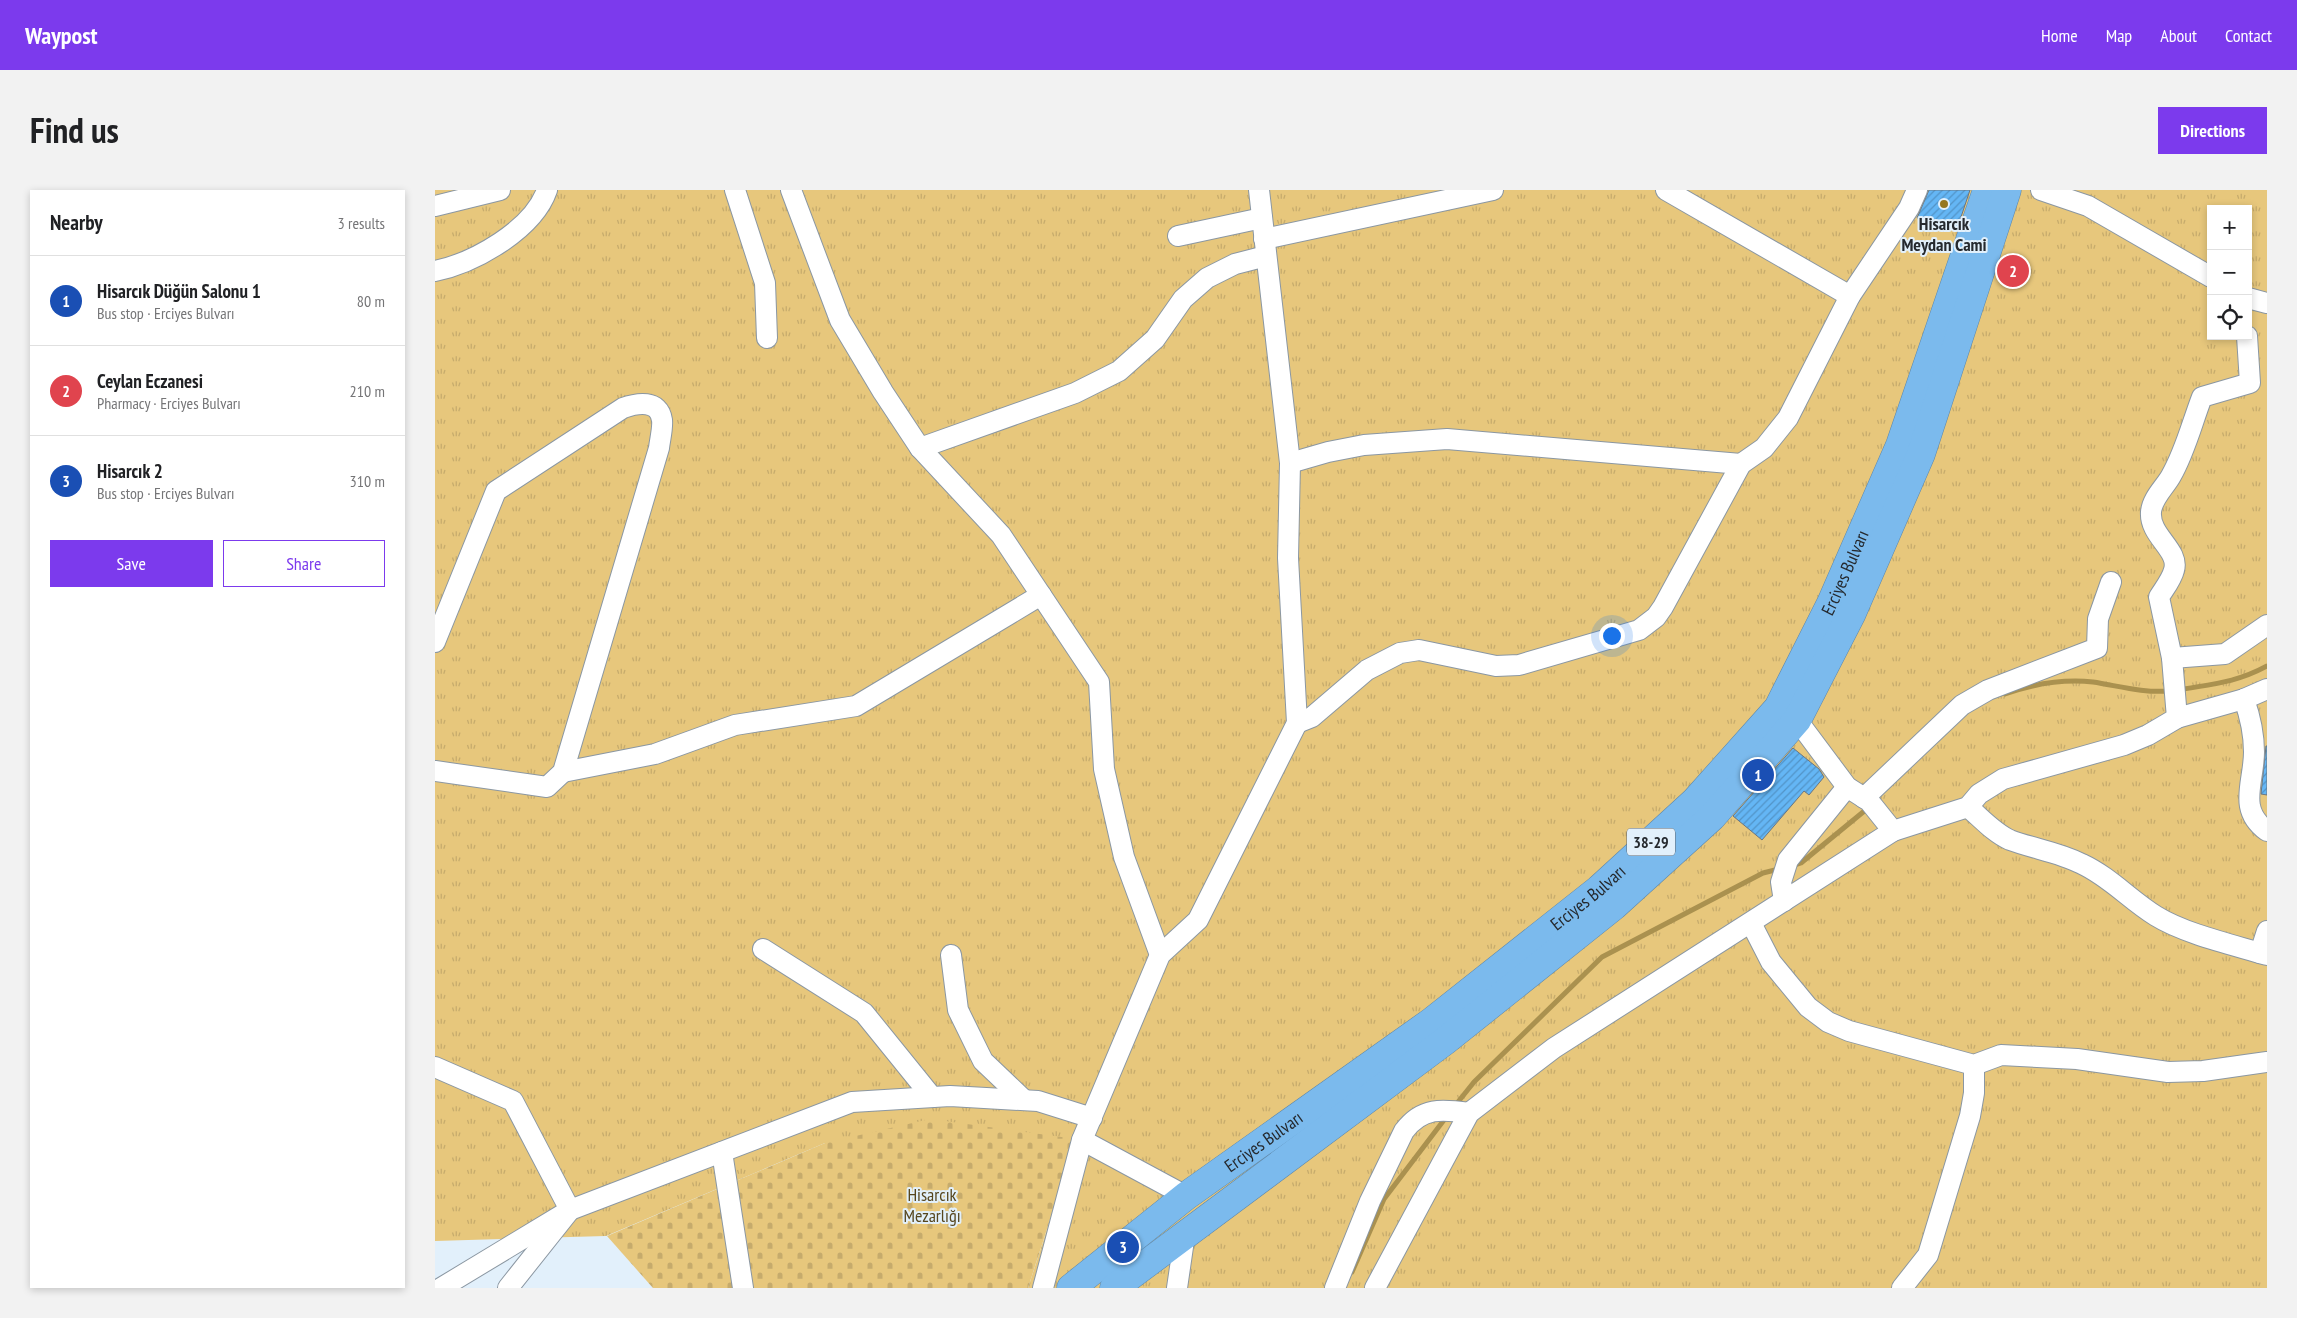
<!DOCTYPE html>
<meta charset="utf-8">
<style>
body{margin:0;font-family:"PT Sans Narrow",sans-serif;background:#f2f2f2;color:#202124}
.controls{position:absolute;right:15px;top:15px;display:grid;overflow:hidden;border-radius:0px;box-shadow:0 2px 8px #0003}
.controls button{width:45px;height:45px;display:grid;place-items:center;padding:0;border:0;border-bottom:1px solid #e0e0e0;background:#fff;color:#202124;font:25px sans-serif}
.you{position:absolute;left:1176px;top:445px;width:18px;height:18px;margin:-12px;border:4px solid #fff;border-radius:50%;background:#1a73e8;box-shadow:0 0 0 8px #1a73e833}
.badge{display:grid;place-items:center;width:32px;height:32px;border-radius:50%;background:#7c3aed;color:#fff;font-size:16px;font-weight:700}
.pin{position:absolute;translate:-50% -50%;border:2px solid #fff;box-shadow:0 1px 5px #0006}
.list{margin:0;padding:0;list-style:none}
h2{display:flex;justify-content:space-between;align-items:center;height:65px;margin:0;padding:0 20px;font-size:21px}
h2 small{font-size:16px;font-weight:400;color:#757577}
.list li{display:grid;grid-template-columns:32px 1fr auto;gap:15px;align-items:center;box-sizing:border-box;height:90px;padding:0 20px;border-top:1px solid #e0e0e0}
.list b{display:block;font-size:19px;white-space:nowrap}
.list p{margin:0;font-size:16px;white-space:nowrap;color:#757577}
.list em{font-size:16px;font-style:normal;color:#757577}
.actions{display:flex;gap:10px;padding:15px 20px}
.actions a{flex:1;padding:11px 0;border:1px solid #7c3aed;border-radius:0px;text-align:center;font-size:18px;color:#7c3aed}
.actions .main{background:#7c3aed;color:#fff}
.icon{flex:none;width:28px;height:28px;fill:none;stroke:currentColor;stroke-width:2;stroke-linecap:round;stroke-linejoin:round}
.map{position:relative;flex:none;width:1832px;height:1098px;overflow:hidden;border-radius:0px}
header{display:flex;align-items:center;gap:30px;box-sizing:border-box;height:70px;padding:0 25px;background:#7c3aed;color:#fff}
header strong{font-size:24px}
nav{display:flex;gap:28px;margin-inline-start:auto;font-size:18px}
.intro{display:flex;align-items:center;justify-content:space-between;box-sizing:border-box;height:120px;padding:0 30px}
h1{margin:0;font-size:35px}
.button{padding:12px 22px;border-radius:0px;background:#7c3aed;color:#fff;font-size:18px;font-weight:700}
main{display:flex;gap:30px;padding:0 30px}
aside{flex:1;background:#fff;border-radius:0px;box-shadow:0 2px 8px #0003}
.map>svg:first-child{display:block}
</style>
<header>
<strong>Waypost</strong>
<nav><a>Home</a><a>Map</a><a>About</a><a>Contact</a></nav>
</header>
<div class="intro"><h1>Find us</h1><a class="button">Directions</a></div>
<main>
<aside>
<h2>Nearby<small>3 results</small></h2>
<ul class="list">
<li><span class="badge" style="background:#1a4fb4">1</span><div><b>Hisarcık Düğün Salonu 1</b><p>Bus stop · Erciyes Bulvarı</p></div><em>80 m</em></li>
<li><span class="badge" style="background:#e0444e">2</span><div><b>Ceylan Eczanesi</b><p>Pharmacy · Erciyes Bulvarı</p></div><em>210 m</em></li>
<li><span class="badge" style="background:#1a4fb4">3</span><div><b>Hisarcık 2</b><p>Bus stop · Erciyes Bulvarı</p></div><em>310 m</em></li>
</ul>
<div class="actions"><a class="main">Save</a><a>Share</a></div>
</aside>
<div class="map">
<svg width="1832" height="1098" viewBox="0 0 1832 1098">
<defs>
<pattern id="grass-tufts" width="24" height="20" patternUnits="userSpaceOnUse" patternTransform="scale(1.25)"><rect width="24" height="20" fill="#e7c77c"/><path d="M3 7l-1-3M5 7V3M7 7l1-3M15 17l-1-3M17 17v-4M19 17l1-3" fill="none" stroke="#c6ab6c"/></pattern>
<pattern id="cemetery-stones" width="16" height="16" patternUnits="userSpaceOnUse" patternTransform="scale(1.25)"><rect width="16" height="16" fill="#e7c77c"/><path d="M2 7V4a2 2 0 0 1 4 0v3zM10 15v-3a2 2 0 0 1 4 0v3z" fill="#c6ab6c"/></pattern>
<pattern id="building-hatch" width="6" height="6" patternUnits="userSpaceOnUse" patternTransform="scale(1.25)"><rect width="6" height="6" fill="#64b6f5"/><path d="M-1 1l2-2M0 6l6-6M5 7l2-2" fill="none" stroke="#5294c7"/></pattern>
</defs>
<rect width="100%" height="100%" fill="#e2f0fb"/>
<path fill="url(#grass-tufts)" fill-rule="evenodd" d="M0,0h1832v1098h-1239l48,-148 -251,3 -219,93 -171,5zM1776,19h37v127h-37z"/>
<polygon fill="url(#cemetery-stones)" points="495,929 641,949 593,1098 218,1098 172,1046 390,953"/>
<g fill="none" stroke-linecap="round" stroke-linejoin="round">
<g stroke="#aa914f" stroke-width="5">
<path d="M1743,500c33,-6 58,-7 89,-24"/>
<path d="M1570,504c28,-10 58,-15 88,-12 26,4 50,11 76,9"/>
<polyline points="1357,676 1366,673 1433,618"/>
<polyline points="1019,917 1039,892 1167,767 1328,683 1344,679"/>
<polyline points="917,1082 949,1009 1012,926"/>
</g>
</g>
<g fill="url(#building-hatch)" stroke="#6b7680">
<polygon points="1494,0 1535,0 1522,39 1482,28"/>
<polygon points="1831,556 1832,556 1832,605 1826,604"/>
<polygon points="1358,558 1384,579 1389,587 1374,605 1369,601 1327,650 1298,626"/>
</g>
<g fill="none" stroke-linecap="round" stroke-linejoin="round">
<g stroke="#8b97a2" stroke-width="22">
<g id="minor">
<polyline points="300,0 330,93 332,148"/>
<polyline points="356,0 405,130 448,202 485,258 566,345 664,492 669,579 689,667 725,765"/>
<polyline points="1231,0 1415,106"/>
<polyline points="1606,0 1653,16 1776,87"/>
<polyline points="0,16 65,0"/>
<polyline points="743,46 827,28"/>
<polyline points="829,49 1058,0"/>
<path d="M0,81c39,-8 98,-41 112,-81"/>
<polyline points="1813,108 1832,113"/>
<polyline points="485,258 640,203 684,181 720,149 748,109 772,88 800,74 831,66"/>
<polyline points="855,273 893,262 929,255 1012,249 1306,274"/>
<path d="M0,452l61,-151 127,-83c14,-5 36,-9 39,12 1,8 -2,19 -3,28l-96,324 -16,15 -112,-16"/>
<path d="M1737,468l-13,-61c5,-8 13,-18 15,-27 6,-20 -25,-34 -23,-58 1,-14 14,-25 20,-36 14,-24 21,-53 31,-79l48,-14 -3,-47"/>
<path d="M1809,509c6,17 10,35 10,53 0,31 -17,57 13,79"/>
<polyline points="1742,528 1809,509 1832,499"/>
<polyline points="1362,530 1412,597 1434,611 1458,641 1533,617 1544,604 1568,589 1689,555 1713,545 1742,528 1737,468 1790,464 1832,435"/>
<polyline points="862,533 877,527 932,480 965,463 984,460 1061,476 1084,475 1204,440 1221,427 1228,417 1306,274 1329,258 1353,228 1415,106 1474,18 1482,0"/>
<polyline points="128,582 220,564 300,535 421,516 606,405"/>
<polyline points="1429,608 1527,515 1553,500 1662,458 1663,429 1676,392"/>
<path d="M1533,617c13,11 26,26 42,33 24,9 49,12 72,24 28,13 48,36 74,52 29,18 78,29 111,39"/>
<polyline points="1349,711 1346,692 1353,670 1412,597"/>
<polyline points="1316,733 1336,772 1373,817 1393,832 1414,841 1539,875 1566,865 1642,869 1733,882 1768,881 1832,872"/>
<polyline points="328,759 429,823 497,907"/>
<polyline points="1825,763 1832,741"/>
<polyline points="516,765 523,820 548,871 589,910"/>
<polyline points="0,877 78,911 135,1020 73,1098"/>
<polyline points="647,950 751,1006"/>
<polyline points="287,962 308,1098"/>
<polyline points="6,1098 135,1020 417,912 515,906 603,911 657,928"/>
<polyline points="608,1098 647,950 725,765 763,730 862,533 853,368 855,273 824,0"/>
<polyline points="742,1098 750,1043"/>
<path d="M900,1098l35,-87 34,-70c18,-24 38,-22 65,-18"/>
<polyline points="940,1098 1034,923 1119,858 1458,641"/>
<polyline points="1467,1098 1493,1065 1535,926 1539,903 1539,875"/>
</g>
</g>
<g stroke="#5d87aa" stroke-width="29">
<g id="highway">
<path id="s1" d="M636,1098l115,-92 245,-174 168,-133 96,-88 83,-93 53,-105 69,-158 87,-255"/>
<polyline points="679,1098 1010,851 1179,716 1277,627 1362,530 1417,423 1486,264 1572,0"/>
</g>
</g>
<use href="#minor" stroke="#fff" stroke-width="20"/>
<use href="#highway" stroke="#7bbaed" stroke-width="28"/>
</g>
<circle fill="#96771f" stroke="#e2f0fb" stroke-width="2" cx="1509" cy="14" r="5"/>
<g text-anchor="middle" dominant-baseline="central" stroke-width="4" stroke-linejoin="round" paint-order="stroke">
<rect fill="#e2f0fb" stroke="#5e656c" stroke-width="1" x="1192" y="638.5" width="48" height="27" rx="4"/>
<g font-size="16" font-weight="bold" fill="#25292e">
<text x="1216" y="652">38-29</text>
</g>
<g font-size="18" font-weight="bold" fill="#25292e" stroke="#e2f0fb">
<text x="1509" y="33">Hisarcık<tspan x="1509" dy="21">Meydan Cami</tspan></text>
</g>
<g font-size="18" fill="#25292e" stroke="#e2f0fb">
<text stroke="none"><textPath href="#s1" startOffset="1068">Erciyes Bulvarı</textPath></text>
<text stroke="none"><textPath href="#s1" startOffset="648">Erciyes Bulvarı</textPath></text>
<text stroke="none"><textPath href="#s1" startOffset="242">Erciyes Bulvarı</textPath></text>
</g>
<g font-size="18" fill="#56461e" stroke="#e2f0fb">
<text x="497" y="1004">Hisarcık<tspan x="497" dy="21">Mezarlığı</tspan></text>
</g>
</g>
</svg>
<div class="controls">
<button>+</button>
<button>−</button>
<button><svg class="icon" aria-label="locate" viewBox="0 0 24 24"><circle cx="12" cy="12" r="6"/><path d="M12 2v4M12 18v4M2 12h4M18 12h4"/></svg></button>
</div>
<div class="you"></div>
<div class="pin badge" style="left:1323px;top:585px;background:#1a4fb4">1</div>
<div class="pin badge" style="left:1578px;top:81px;background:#e0444e">2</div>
<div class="pin badge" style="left:688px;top:1057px;background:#1a4fb4">3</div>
</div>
</main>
